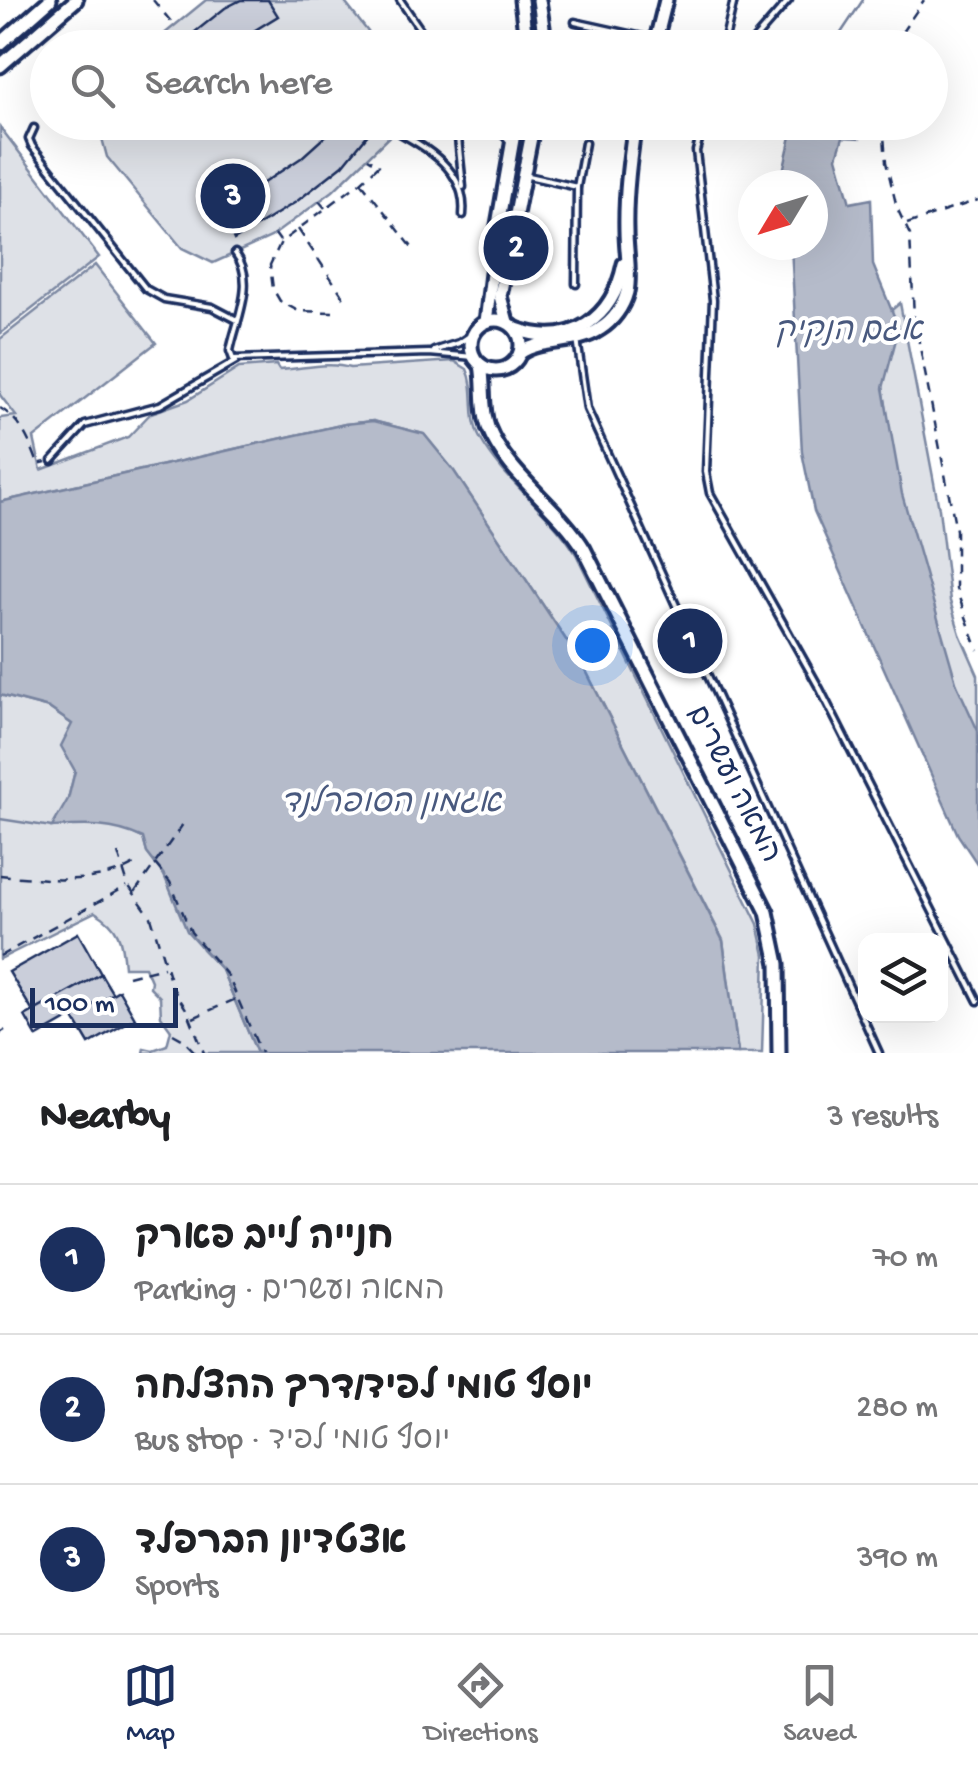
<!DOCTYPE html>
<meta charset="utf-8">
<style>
body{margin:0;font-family:"Gochi Hand","Playpen Sans Hebrew",sans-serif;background:#f2f2f2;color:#202124}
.controls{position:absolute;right:30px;bottom:30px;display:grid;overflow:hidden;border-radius:20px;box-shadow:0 10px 40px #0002}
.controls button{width:90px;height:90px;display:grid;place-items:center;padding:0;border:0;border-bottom:2px solid #e0e0e0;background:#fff;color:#202124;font:50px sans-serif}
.compass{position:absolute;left:738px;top:170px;width:90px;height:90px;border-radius:50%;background:#fff;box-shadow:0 10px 40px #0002;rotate:232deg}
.scale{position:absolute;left:30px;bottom:25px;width:148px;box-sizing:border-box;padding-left:10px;border:5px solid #1b2f5e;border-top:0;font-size:28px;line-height:35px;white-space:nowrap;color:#1b2f5e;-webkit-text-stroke:8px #fff;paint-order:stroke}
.you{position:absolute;left:592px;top:645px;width:35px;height:35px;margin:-25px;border:8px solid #fff;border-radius:50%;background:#1a73e8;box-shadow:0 0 0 15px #1a73e833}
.badge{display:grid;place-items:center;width:65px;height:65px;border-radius:50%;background:#1b2f5e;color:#fff;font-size:32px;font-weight:700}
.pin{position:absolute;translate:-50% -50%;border:5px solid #fff;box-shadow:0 2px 10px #0006}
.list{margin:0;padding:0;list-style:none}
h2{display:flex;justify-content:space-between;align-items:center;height:130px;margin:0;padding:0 40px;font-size:42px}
h2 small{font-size:32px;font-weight:400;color:#757577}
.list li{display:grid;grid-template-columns:65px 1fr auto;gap:30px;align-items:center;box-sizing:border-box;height:150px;padding:0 40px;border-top:2px solid #e0e0e0}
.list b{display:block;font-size:38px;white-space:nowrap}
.list p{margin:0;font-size:32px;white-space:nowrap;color:#757577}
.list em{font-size:32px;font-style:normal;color:#757577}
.icon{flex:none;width:55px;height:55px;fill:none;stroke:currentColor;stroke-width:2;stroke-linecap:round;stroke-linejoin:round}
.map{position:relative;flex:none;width:978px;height:1053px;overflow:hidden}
.search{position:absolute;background:#fff;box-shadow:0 10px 40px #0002;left:30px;right:30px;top:30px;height:110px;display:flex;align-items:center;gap:25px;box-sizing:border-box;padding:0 35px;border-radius:55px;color:#757577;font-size:38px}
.sheet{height:580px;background:#fff}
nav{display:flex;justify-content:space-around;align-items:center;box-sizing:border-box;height:140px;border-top:2px solid #e0e0e0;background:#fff;font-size:28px;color:#757577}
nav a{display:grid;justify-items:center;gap:5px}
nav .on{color:#1b2f5e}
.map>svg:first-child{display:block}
</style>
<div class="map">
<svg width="978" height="1053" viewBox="0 0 978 1053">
<rect width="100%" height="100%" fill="#fff"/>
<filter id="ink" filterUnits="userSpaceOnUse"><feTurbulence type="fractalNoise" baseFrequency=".01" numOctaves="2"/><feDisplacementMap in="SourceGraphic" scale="20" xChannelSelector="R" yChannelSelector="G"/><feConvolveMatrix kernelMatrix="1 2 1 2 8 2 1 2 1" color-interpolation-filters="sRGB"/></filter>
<g filter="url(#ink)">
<g fill="#dee1e7" stroke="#7c88a2" stroke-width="2.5">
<polygon points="206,0 343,0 380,47 147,48"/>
<polygon points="98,123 403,123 333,191 271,237 213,263 182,248 107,157"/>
<polygon points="0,127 99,257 0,334"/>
<path d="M95,265l61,78 -122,95 7,32 87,-33 23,-24 37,-13 51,-32 37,-3 3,5c24,-1 49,-9 71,-2l104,-7 13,8c10,21 1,47 13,69 24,44 70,73 96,116l182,370 7,31 -3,98h-24l-15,-113 -139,-273 -130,-196 -30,-37 -51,-13 -28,3 -345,78v-84l16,-2 -16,-21v-56z"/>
<polygon points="900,303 939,509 950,601 960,634 978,675 978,751 908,555 874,325"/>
<path d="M0,695l49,13 23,16 3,47 -7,28 30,25 27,6 18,8 4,15 17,22 38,74 20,21 35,83h-114l1,-5 9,2 14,-5 4,-15 -10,-14 -1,-19 -10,-10 1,-6 -6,-14h-21c-2,-27 -5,-41 -29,-55l-95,47z"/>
</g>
<g fill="#b5bbca" stroke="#77839f" stroke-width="2.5">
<polygon points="794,123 860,123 860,138 843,137 837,157 850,203 871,199 873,265 899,328 883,388 902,494 957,685 978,731 978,865 958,835 814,511 802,452 791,245 813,245 813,185 786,185 784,167"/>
<path d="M373,421l51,13 30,37 130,196 139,274 15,112h-481l-35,-83 -35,-39 -23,-56 -17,-22 -4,-15c-31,-15 -58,-13 -91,-11l16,-28 7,-28 -14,-25 11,-22 -23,-16 -49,-13v-193l345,-78z"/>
</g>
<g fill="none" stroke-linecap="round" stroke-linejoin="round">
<g stroke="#77839f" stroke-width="2.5">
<polyline points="837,48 839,36 863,0"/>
<polyline points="0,819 52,827"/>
</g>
</g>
<g fill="#caceda" stroke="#1b2f5e" stroke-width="2.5">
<polygon points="241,0 268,0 278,16 226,48 175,48 225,8"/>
<polygon points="341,122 359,122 369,133 343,165 296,202 234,240 222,210 301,158"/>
<polygon points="78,933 101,974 33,1012 9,972"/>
<polygon points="101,974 113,994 37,1037 25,1016"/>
<polygon points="119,990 135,1018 89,1044 73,1017"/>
</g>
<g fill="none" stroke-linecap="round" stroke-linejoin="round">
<g stroke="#1b2f5e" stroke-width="11">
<g id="service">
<polyline points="400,0 433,48"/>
<polyline points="575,22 652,39"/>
<polyline points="723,48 734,0"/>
<polyline points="747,48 789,0"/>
<path d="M380,122c37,21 88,43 83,93"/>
<polyline points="481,122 499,129 509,141"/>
<polyline points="704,122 696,151 713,300 706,472 710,493 820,689 978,1001"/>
<polyline points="34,128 29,139 32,146 146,289 164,299 212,307 237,320"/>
<polyline points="528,176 577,187"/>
<polyline points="463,187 458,138 467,122"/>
<path d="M235,253c22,28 1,67 -5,98l3,8 196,-6 45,4"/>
<polyline points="576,284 577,187 585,143"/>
<polyline points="577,339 587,409 879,1053"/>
<polyline points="434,351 459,343 474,333"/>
<polyline points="52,461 85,425 160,405 236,361"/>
</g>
</g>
<g stroke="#1b2f5e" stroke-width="19">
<g id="tertiary">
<polyline points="521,0 527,48"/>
<polyline points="539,0 546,48"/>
<polyline points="0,44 50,0"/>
<polyline points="654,48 666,0"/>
<polyline points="0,66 76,0"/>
<circle cx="496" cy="345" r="25"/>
<polyline points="486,322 498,225 516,122"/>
<polyline points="507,322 500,296 534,122"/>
<path d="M516,329c56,20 97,-11 108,-65"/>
<path d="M520,353c24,-16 55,-7 80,-24 13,-8 23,-22 27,-37 4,-19 -1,-41 -1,-61 -1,-37 4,-73 9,-109"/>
<path d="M481,365c4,20 0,43 7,62 19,48 70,79 96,122l183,363 11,52 1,89"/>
</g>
</g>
<g stroke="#1b2f5e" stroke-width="2.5" stroke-dasharray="10 8" stroke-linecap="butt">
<polyline points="153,0 173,24"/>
<polyline points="891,48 924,0"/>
<polyline points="883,122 886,162 897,208 910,235 914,317 956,530 956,589 978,650"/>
<polyline points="361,182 415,251"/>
<polyline points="319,201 325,208"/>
<polyline points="907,224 978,200"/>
<polyline points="298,229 347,302"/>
<polyline points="275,234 280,241"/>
<polyline points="333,312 298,311 280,301 273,289 270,265 281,242 361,182 379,165 368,158"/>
<path d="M0,408c21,12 30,34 38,56l8,-2"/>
<polyline points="118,853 128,885 151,917 172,987 188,1012 204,1053"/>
<polyline points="155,864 170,882 191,932 228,976 261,1053"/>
<path d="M0,875c45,4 98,12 138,-13"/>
<polyline points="135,892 183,824"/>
<polyline points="0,956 127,886"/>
<polyline points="128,976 164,967"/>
<polyline points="193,1018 236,999"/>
<polyline points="0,1033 5,1030"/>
<polyline points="173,1034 182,1039 196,1053"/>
</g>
<use href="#service" stroke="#fff" stroke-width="4"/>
<use href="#tertiary" stroke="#fff" stroke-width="11"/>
</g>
</g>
<g text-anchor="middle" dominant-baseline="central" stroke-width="8" stroke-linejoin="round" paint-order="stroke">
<g font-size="30" fill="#1b2f5e" stroke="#fff">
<text transform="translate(732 785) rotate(63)">המאה ועשרים</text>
</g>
<g font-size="32" font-style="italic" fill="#49597e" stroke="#fff">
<text x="848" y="333">אגם הנקיק</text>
<text x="391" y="805">אגמון הסופרלנד</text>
</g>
</g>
</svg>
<div class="controls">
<button><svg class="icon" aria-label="layers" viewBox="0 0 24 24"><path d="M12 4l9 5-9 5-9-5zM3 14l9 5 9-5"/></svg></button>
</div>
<svg class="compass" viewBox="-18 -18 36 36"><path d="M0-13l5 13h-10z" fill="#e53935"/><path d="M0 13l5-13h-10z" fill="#757577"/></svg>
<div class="scale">100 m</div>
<div class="you"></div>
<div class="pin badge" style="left:690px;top:641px">1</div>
<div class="pin badge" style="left:516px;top:248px">2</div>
<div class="pin badge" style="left:233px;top:196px">3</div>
<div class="search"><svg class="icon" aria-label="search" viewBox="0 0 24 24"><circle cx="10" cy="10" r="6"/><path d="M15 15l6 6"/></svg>Search here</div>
</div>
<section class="sheet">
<h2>Nearby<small>3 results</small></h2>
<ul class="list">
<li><span class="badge">1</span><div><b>חנייה לייב פארק</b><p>Parking · המאה ועשרים</p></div><em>70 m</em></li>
<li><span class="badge">2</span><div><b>יוסף טומי לפיד/דרך ההצלחה</b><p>Bus stop · יוסף טומי לפיד</p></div><em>280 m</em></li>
<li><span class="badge">3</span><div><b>אצטדיון הברפלד</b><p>Sports</p></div><em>390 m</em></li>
</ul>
</section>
<nav>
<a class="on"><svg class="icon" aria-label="map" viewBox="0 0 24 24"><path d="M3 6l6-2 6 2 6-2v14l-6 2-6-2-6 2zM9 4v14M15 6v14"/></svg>Map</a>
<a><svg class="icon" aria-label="directions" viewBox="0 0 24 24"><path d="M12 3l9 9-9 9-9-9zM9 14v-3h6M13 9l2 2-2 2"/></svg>Directions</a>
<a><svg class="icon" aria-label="saved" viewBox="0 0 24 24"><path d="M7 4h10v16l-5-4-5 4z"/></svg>Saved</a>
</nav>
